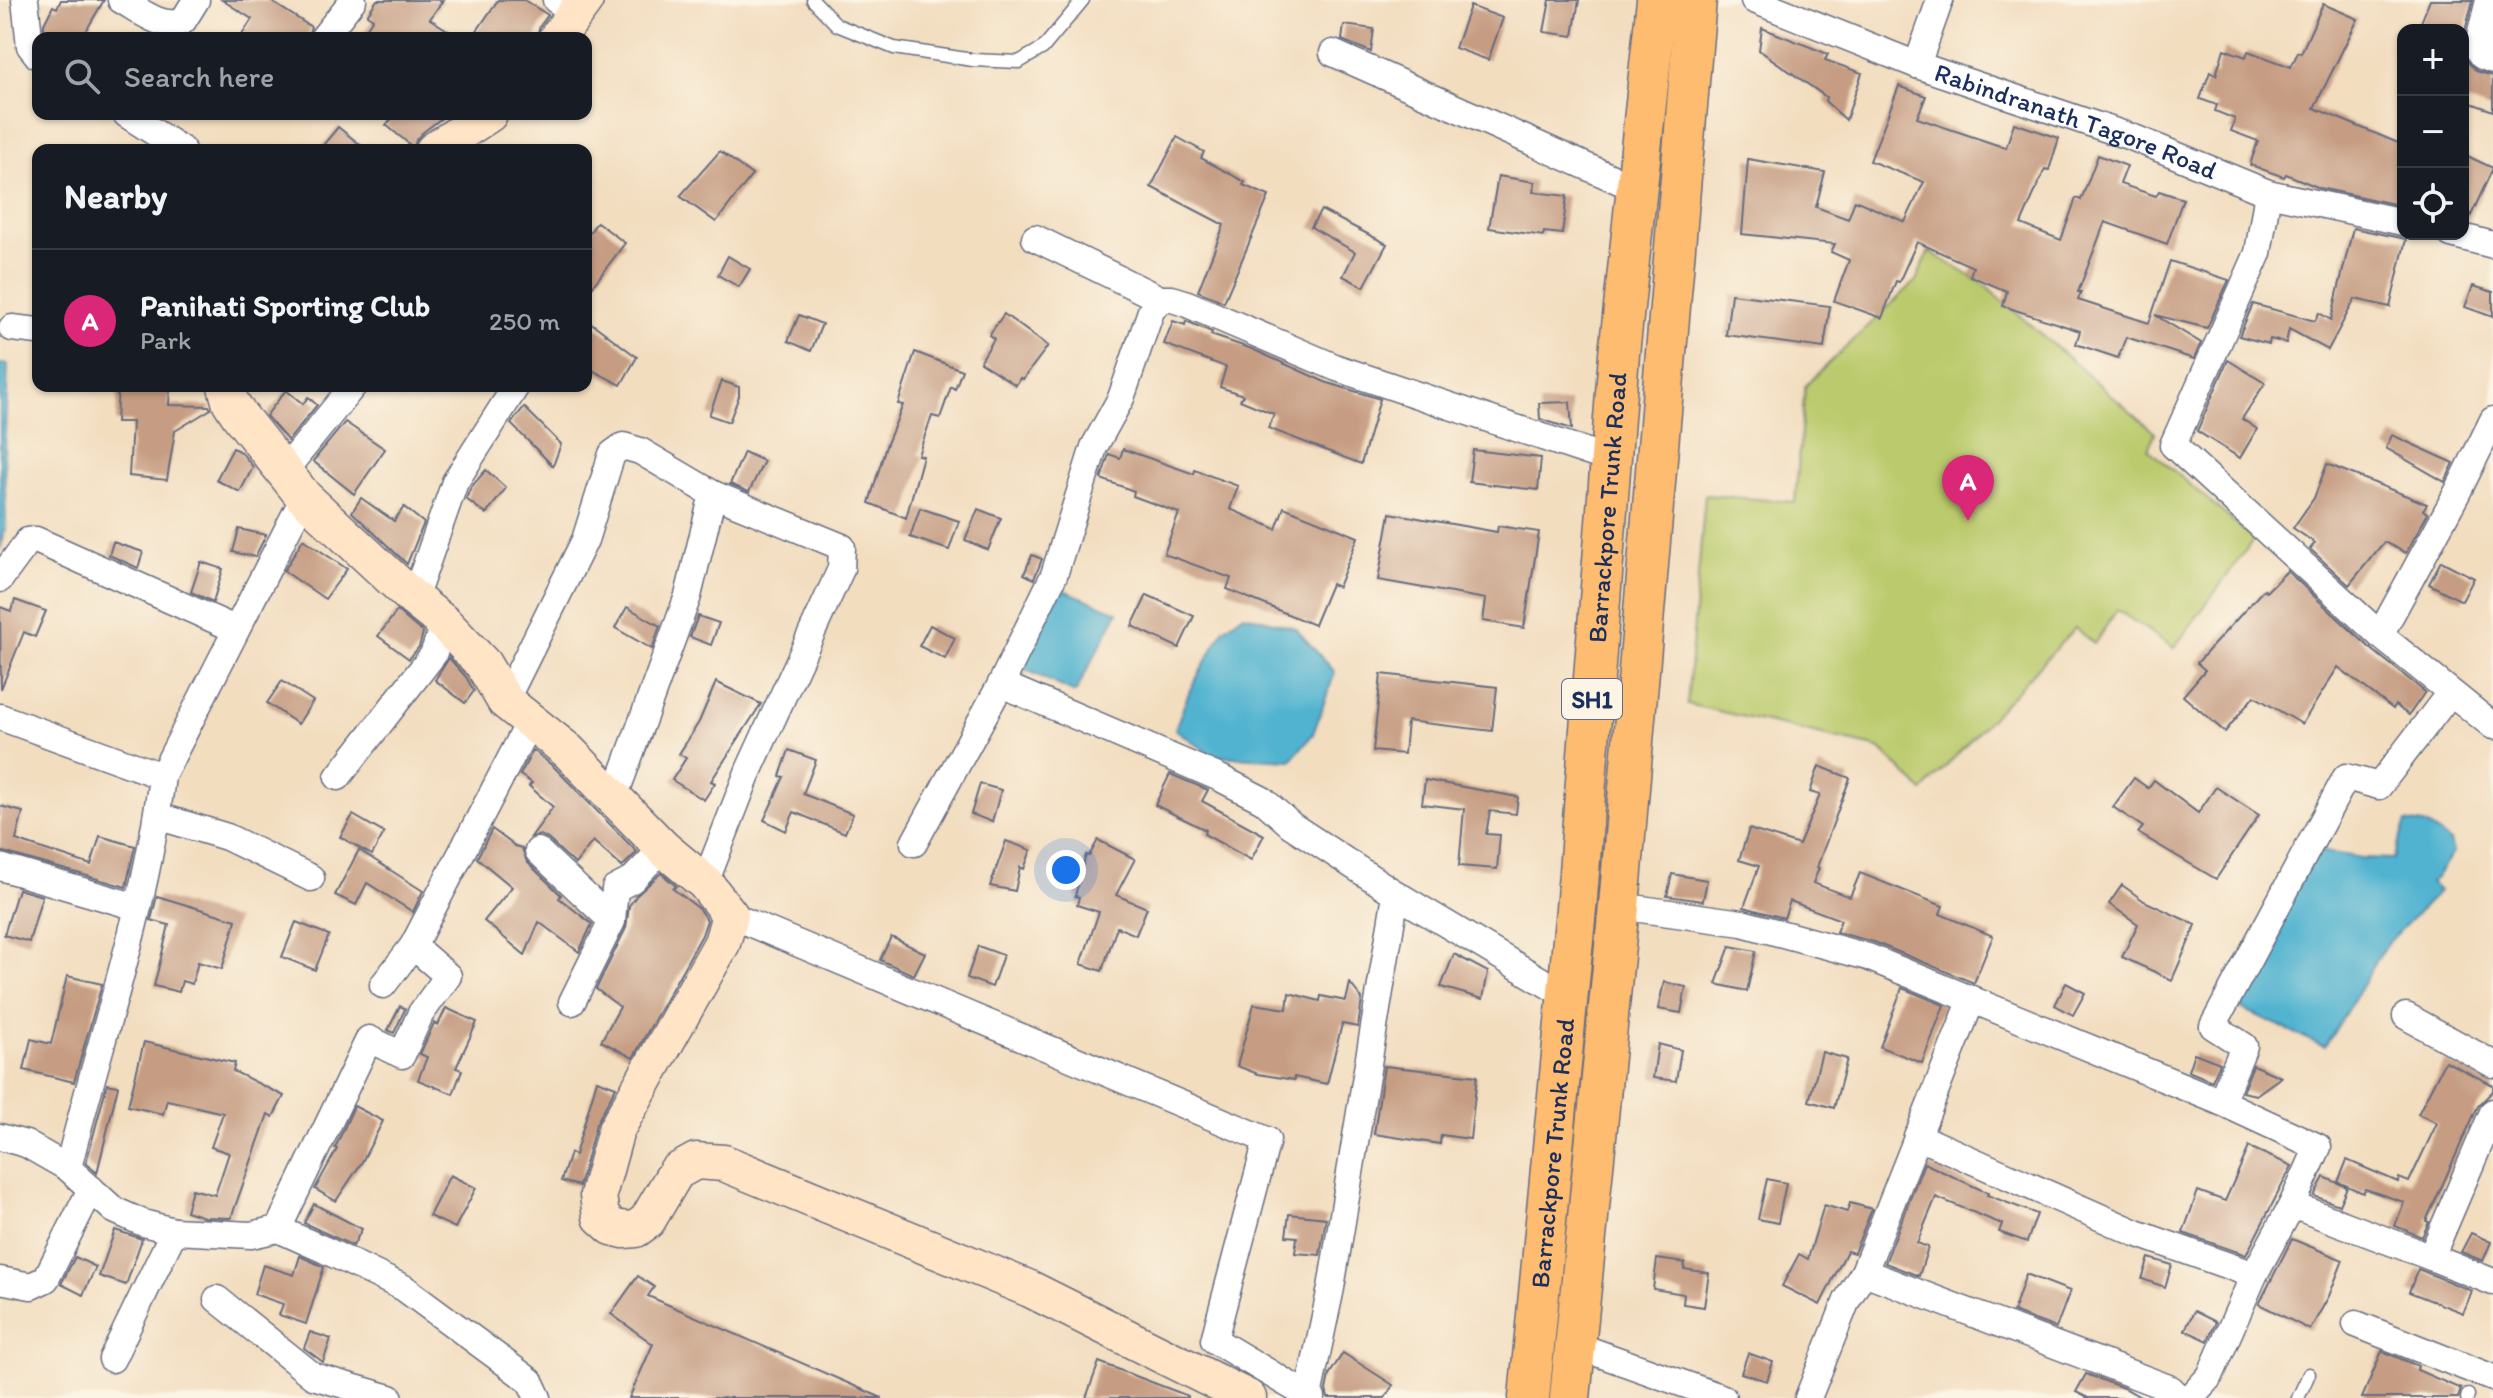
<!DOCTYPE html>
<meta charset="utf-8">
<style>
body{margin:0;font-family:Itim,sans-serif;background:#242831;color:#f1f3f6}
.controls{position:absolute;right:24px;top:24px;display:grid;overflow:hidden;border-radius:16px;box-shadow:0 2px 6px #0004}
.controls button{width:72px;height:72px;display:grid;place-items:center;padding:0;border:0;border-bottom:2px solid #363941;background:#171b24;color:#f1f3f6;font:40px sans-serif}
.you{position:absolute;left:1066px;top:870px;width:28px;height:28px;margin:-20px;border:6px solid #fff;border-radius:50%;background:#1a73e8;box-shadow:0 0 0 12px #1a73e833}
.badge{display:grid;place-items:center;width:52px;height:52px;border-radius:50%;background:#db2777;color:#fff;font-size:26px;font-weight:700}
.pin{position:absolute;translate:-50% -66px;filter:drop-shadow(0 2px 4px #0008)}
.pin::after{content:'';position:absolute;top:42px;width:28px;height:24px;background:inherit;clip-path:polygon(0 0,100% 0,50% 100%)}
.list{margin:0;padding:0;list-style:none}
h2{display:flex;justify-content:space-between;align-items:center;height:104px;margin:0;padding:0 32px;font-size:34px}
h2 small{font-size:26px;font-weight:400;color:#9ea1a6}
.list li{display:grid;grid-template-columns:52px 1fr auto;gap:24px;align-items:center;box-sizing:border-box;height:144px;padding:0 32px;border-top:2px solid #363941}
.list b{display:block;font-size:30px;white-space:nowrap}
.list p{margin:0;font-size:26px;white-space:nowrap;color:#9ea1a6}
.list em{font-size:26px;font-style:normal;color:#9ea1a6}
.icon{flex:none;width:44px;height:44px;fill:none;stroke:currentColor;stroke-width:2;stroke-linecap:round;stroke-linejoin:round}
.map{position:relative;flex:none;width:2493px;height:1398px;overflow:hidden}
.search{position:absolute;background:#171b24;box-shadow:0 2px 6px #0004;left:32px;top:32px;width:560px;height:88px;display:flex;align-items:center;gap:20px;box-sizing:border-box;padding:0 28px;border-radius:16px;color:#9ea1a6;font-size:30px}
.panel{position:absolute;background:#171b24;box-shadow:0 2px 6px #0004;left:32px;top:144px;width:560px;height:248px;border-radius:16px}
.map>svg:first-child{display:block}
</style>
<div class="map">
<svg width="2493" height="1398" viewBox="0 0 2493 1398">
<rect width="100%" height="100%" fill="#fcf5e5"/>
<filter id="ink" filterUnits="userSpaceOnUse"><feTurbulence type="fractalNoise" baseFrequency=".0125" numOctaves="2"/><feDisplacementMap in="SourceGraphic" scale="16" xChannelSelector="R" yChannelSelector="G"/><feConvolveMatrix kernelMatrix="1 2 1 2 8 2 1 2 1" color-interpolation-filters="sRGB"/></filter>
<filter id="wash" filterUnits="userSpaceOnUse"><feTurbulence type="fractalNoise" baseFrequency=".006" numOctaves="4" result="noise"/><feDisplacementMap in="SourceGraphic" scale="32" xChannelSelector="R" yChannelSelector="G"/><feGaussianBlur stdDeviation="1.8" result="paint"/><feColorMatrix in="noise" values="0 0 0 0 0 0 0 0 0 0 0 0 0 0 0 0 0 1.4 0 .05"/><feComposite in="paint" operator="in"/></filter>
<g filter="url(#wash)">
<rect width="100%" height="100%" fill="#f2ddbf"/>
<polygon fill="#bbca6c" stroke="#6b7c65" stroke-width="2" points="1929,251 1983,284 2155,433 2148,449 2254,539 2174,648 2117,610 2094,644 2075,628 1923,791 1879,748 1687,704 1705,495 1795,502 1805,386 1916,281"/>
<g fill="#51b3d0" stroke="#367197" stroke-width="2">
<polygon points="0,364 8,365 4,454 6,527 0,550"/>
<polygon points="1044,582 1118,612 1075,693 1012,663"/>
<polygon points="1244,614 1295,628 1335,672 1313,734 1291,760 1213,756 1175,729 1190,690 1224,629"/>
<polygon points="2406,822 2428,826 2450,841 2453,852 2436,878 2430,882 2439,891 2386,945 2325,1047 2230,1003 2309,849 2362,858 2393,859"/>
</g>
<g id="blocks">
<g fill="#c69d83">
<polygon points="61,0 104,0 82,38 57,38 44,31 44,24 53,6 57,8"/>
<polygon points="222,0 269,0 311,27 307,38 240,38 252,19"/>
<polygon points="377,0 443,0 430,19 460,38 360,38 373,19 367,15"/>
<polygon points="498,0 524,0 548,15 540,26 536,38 472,38"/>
<polygon points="1550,0 1579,0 1573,36 1544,32"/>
<polygon points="2430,0 2473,0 2463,39 2463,30 2418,30"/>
<polygon points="2323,4 2358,19 2314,108 2403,145 2403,206 2320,188 2286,174 2284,177 2250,165 2258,141 2231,131 2235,119 2215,111 2217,105 2200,99 2210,72 2216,75 2224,49 2246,57 2248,51 2291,67 2298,52 2301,53"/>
<polygon points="1470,6 1503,18 1488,60 1455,48"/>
<polygon points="1344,25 1374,29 1371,52 1342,40"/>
<polygon points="1762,28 1828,54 1825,60 1862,73 1846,120 1825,101 1826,97 1759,50"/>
<polygon points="2463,56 2476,71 2493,76 2493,111 2463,100"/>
<polygon points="1899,86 1926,96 1917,118 2006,148 2014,123 2059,138 2049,170 2045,169 2021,224 2061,240 2076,198 2081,200 2098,155 2127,166 2120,184 2156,196 2159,191 2183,199 2167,244 2105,222 2078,292 2081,292 2078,300 2149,323 2170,261 2229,280 2207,328 2155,315 2201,343 2194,359 2126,337 2118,358 2076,344 2080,331 2003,306 2007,291 1970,276 1973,267 1917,242 1899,282 1896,281 1882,318 1834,301 1849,260 1831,252 1835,244 1742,234 1748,159 1825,172 1816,207 1848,219 1855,200 1905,222 1924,182 1870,161"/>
<polygon points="396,114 447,114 422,133 416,140 414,148 386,125"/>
<polygon points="338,127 367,150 319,150"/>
<polygon points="1177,137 1204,152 1201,158 1245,182 1243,185 1269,196 1224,302 1198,291 1224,225 1151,187"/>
<polygon points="720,151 752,175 716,222 680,196"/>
<polygon points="2463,154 2493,168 2468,222 2463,221"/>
<polygon points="1498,176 1535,182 1533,192 1567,196 1562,234 1544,232 1543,236 1489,228"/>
<polygon points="1321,210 1387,244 1364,287 1343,276 1355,252 1311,227"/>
<polygon points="597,222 625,243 586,295 586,238"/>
<polygon points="2353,228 2406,239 2390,307 2355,299 2328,350 2289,329 2286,343 2270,339 2269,344 2239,336 2253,304 2315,321 2319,313 2331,320"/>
<polygon points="728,256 750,269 739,287 718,275"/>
<polygon points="2473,286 2493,292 2493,317 2465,307"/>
<polygon points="1731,294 1830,306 1824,348 1726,335"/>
<polygon points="1004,314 1048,346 1023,379 1020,378 1016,385 980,362 994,339 989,335"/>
<polygon points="799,315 822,324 811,351 788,341"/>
<polygon points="586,319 637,357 621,385 586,367"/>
<polygon points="1173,321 1185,325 1186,321 1212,332 1211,335 1252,349 1325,382 1380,399 1361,464 1268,428 1274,414 1240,400 1243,395 1220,387 1226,367 1164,344"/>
<polygon points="915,352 962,370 955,389 951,387 940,418 932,416 918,455 923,456 906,518 869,503 886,446 903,405 898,404"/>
<polygon points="2228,360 2265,383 2242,419 2257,429 2240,458 2197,431"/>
<polygon points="722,381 739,387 739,396 729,422 709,415"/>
<polygon points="118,386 170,386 169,405 209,406 211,409 175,431 167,480 129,476 132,422 116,422"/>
<polygon points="286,390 303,404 308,397 317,405 288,441 266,416"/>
<polygon points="1570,402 1572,429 1540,419 1539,403"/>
<polygon points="524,407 561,444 553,466 511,424"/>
<polygon points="345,422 385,449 354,494 313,461"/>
<polygon points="2392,435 2454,463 2445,482 2386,448"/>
<polygon points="233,448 241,452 253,467 240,492 216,480"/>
<polygon points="1123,449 1194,474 1195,470 1238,486 1230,509 1276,529 1284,507 1358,537 1338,587 1331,584 1314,625 1227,589 1231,578 1164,554 1179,513 1133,496 1134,491 1101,479 1109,454 1120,458"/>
<polygon points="1473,450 1541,458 1538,490 1469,482"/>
<polygon points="744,452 764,461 749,492 730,484"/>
<polygon points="2327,464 2427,504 2423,510 2428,513 2406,553 2384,542 2349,585 2310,549 2315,543 2293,528 2314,498"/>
<polygon points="486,470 506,488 486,514 466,499 471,487"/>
<polygon points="361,498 394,521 404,507 424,523 407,564 352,512"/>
<polygon points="920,508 959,521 949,550 910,537"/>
<polygon points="978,509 1001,518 988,550 965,540"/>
<polygon points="1390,513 1497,532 1498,526 1539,532 1524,628 1483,621 1486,599 1378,580"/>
<polygon points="239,529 266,535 255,557 233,552"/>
<polygon points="303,539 347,569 325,599 284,571"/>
<polygon points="113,542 143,552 138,568 109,555"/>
<polygon points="1032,555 1042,559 1034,579 1024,574"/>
<polygon points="2441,561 2474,578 2462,601 2429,584"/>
<polygon points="201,562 223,569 213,602 191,592"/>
<polygon points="2287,571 2369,647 2425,692 2409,715 2395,705 2393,709 2338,667 2302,724 2254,696 2225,732 2183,696 2205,670 2197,663 2264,589 2266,592"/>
<polygon points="1147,595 1194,616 1179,648 1132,626"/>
<polygon points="15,600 46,611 35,637 24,632 1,689 0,607 11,611"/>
<polygon points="627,607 660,626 652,649 615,628"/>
<polygon points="397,611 423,633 419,647 409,659 378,636"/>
<polygon points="698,616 719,623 711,645 690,637"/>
<polygon points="930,625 955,638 945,659 919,646"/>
<polygon points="449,658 466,677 474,691 465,703 435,680"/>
<polygon points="1381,674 1497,687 1492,731 1407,721 1404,754 1373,751"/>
<polygon points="282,681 313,701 298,724 267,703"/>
<polygon points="716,682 761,704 711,781 715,783 704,800 672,780 686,758 679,754 699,722"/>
<polygon points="533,750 554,767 637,852 622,867 593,841 575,864 548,839 541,835 531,837 553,807 529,786 532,783 520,775"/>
<polygon points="789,750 816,760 803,794 853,814 845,833 794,812 786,831 764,820 784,777 780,776"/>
<polygon points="1819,766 1850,778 1817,867 1819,868 1813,883 1850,897 1860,873 1943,906 1940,914 1993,936 1974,983 1874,942 1836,932 1841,920 1790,901 1784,918 1744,907 1759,866 1739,860 1749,829 1799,845 1820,795 1810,792"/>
<polygon points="1170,774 1208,790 1202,801 1264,835 1251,860 1204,834 1206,830 1155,805"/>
<polygon points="2134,778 2148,788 2154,780 2198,813 2216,787 2259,815 2216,879 2138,833 2143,827 2113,807"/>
<polygon points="1425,780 1518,797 1516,814 1490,811 1486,834 1500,835 1497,869 1459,866 1464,809 1422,804"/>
<polygon points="980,784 1001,790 992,822 971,814"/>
<polygon points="0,806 23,812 16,840 91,865 100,836 135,846 126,887 0,851"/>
<polygon points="353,815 384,833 372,855 340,837"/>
<polygon points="492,829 515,846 522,848 527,862 561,895 559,898 592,924 579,952 539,922 525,955 484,921 512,887 477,858"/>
<polygon points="1098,840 1135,859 1116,895 1147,908 1136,935 1117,927 1102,971 1081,964 1099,912 1077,905 1079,897 1075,896 1086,855 1089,856"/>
<polygon points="1006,841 1031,850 1024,869 1020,867 1015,891 990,886"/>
<polygon points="359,850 423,891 413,912 367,883 356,905 335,895"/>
<polygon points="661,873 676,886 673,889 697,907 707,920 702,935 633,1058 601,1041 620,1007 596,989 626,928 629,906 636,896"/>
<polygon points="1672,874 1707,880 1703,901 1667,896"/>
<polygon points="2122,885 2144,901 2196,925 2172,980 2122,957 2138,924 2109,904"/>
<polygon points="18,889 42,896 29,942 4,935"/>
<polygon points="157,896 236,920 222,969 198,962 192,984 182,981 179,992 154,986 169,925 151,920"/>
<polygon points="296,922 329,935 315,970 282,957"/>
<polygon points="891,937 925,953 914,975 880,960"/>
<polygon points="978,946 1003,955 992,987 967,978"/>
<polygon points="1730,946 1756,951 1747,991 1716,984"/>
<polygon points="1454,954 1488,972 1483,999 1441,987"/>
<polygon points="67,976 102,984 74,1082 24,1070 31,1039 51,1044"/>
<polygon points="1664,982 1686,987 1681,1013 1658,1009"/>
<polygon points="1350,983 1362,999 1358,1027 1342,1024 1327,1084 1294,1077 1294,1080 1258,1074 1237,1066 1254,1004 1287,1009 1289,993 1320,1001 1321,996 1346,1001"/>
<polygon points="2066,983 2085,993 2073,1015 2055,1005"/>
<polygon points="1902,988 1944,1005 1922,1063 1880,1047"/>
<polygon points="400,1006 405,1009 394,1033 388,1030"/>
<polygon points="446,1008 477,1022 456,1068 462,1070 453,1094 418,1080 427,1057 420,1054 434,1023 438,1025"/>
<polygon points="144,1042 235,1063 233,1071 284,1096 273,1117 268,1114 231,1218 204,1217 186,1211 192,1189 215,1195 229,1153 211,1147 223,1113 167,1100 163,1114 128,1106"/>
<polygon points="1658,1044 1681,1050 1676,1081 1653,1078"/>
<polygon points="1822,1052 1847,1059 1834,1108 1809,1101"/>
<polygon points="2194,1053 2220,1063 2212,1081 2188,1071"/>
<polygon points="2445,1061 2493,1085 2493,1091 2478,1106 2426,1221 2429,1222 2422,1237 2395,1226 2404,1202 2365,1189 2363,1193 2338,1182 2347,1160 2398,1182 2399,1178 2409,1182 2437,1123 2418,1114"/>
<polygon points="2253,1065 2281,1077 2256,1095 2242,1092"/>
<polygon points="1384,1066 1477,1076 1470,1139 1441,1135 1440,1144 1374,1134"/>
<polygon points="597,1080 616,1087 596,1124 579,1186 561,1181 570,1153 575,1155"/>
<polygon points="107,1084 118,1086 97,1173 86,1163"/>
<polygon points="354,1106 383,1121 362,1162 336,1201 315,1189 337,1149 335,1148"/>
<polygon points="2249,1147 2292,1166 2246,1255 2183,1233 2198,1191 2225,1201"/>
<polygon points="1924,1163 1988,1193 1987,1195 2037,1214 2027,1242 1999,1232 2002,1224 1936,1197 1917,1243 1928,1247 1919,1276 1885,1263"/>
<polygon points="450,1175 476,1188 455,1228 429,1216"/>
<polygon points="2324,1177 2347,1187 2339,1205 2314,1196"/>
<polygon points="1767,1179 1786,1183 1778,1223 1758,1219"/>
<polygon points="1850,1203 1872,1209 1854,1253 1847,1251 1820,1305 1782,1286 1799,1254 1808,1259 1824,1205 1847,1212"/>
<polygon points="314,1204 362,1229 353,1246 304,1223"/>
<polygon points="1289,1214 1326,1218 1320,1255 1295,1253 1297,1237 1286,1236"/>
<polygon points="115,1230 142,1239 126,1285 99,1276"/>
<polygon points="2471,1233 2491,1242 2483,1261 2461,1252"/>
<polygon points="2292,1239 2343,1260 2329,1296 2310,1330 2259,1304"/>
<polygon points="300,1256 324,1267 306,1324 279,1315 283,1304 254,1294 263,1265 294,1275"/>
<polygon points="75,1257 96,1267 83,1295 61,1284"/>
<polygon points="2149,1258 2172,1265 2165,1287 2142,1279"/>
<polygon points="1657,1259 1685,1263 1684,1269 1709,1273 1704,1307 1683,1304 1684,1294 1653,1289"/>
<polygon points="2418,1269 2472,1291 2463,1313 2409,1292"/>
<polygon points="2026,1274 2070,1291 2056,1328 2013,1312"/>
<polygon points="638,1276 654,1287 648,1296 882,1398 629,1398 653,1344 611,1314"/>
<polygon points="2194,1311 2216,1322 2208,1341 2185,1330"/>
<polygon points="310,1332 331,1339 323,1362 304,1348"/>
<polygon points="2382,1351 2418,1366 2417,1370 2461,1389 2458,1398 2362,1398"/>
<polygon points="1343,1353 1393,1385 1385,1398 1328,1398 1326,1390 1329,1375"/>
<polygon points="1748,1353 1773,1362 1767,1381 1741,1373"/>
<polygon points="1099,1362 1188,1396 1188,1398 1086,1398"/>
<polygon points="2086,1374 2126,1389 2142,1398 2088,1398 2076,1392"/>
</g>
</g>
</g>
<g filter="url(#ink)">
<use href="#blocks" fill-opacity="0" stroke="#666c80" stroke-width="2"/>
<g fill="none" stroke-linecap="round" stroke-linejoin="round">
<g stroke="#666c80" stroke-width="15">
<g id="lane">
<polyline points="813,0 837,25 894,48 973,60 1019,62 1043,48 1083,0"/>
<polyline points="2298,1398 2309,1374"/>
<polyline points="2467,1398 2468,1395"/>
</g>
</g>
<g stroke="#666c80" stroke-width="29">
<g id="street">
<polyline points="25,0 30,46 38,56"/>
<path d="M121,0c18,10 41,30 62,21l13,-21"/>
<polyline points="556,0 577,13"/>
<path id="s1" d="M1754,0l163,65 217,73 134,55 135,29"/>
<polyline points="2489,0 2477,49 2482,56 2493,60"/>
<polyline points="323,38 353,0"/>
<polyline points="1333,53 1637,189"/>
<polyline points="1917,65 1940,0"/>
<polyline points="126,114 182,150"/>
<polyline points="2268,193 2258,253 2173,445 2380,635 2493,726"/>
<polyline points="2451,234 2493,245"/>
<polyline points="1035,238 1160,299"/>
<polyline points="12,328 38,331"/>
<polyline points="285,470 353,386"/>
<polyline points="0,579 28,541 36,540 235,629"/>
<polyline points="414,599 455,482 516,386"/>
<polyline points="2380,635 2457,493 2493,420"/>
<polyline points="505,701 585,540 612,454 623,446 640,451 713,494 688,596 614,798"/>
<polyline points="0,717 162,776"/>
<polyline points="338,777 433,655 444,623"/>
<polyline points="157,816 227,837 311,878"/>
<polyline points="914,843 1001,684"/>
<polyline points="538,851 612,921 615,889 632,880 663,848"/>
<polyline points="0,867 137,907"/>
<polyline points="705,883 749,770 841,569 842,547 713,494"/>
<polyline points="1619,906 1742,923 1868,957 2221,1102 2318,1147 2292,1205 2431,1257"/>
<polyline points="730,915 1267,1140 1214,1340 1308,1396"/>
<polyline points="383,985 413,946"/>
<polyline points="1567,996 1396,894 1291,825 1263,800 1220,778 1001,684 1054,575 1094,447 1121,398 1151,311 1160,299 1172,299 1185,303 1337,368 1611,460"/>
<polyline points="572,1002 612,921"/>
<polyline points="2406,1016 2493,1064"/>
<polyline points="2221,1102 2244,1046 2213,1026 2346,777 2379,786 2450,693"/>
<polyline points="2493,1112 2431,1257 2493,1282"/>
<polyline points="1917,1136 2136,1233 2254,1275"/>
<polyline points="0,1137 26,1144 68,1168 114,1210 143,1223 174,1231 251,1235 278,1229 325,1250 404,1288 530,1381 538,1398"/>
<path d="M68,1168c32,-130 78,-257 94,-392l142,-279"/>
<polyline points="278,1229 369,1039 402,1055 421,1013 448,976 413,946 530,721"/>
<polyline points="1864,1272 2171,1389 2180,1398"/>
<polyline points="0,1280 31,1286 46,1279 91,1189"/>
<polyline points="217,1299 313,1376 390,1398"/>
<polyline points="2356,1324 2493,1378"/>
<polyline points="1575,1345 1723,1398"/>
<polyline points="112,1359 174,1231"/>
<polyline points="1312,1398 1308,1396 1331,1288 1396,894"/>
<polyline points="1808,1398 1847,1300 1864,1272 1972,999"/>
<polyline points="2190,1398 2210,1376 2254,1275 2292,1205"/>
</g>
</g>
<g stroke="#666c80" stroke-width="39">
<g id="secondary">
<polyline points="557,38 585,0"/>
<polyline points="434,150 489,114"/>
<polyline points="226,386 230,401 239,415 304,497 414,599 444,623 483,664 505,701 568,751 663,848 705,883 730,915 722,943 616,1130 598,1195 601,1217 612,1227 624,1230 636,1229 647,1221 676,1172 696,1161 724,1163 1030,1289 1248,1398"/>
</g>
</g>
<g stroke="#666c80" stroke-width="43">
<g id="primary">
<path id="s2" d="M1529,1398l48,-500 42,-544 38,-354"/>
<polyline points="1570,1398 1619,906 1696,0"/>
</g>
</g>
<use href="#lane" stroke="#fff" stroke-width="12"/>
<use href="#street" stroke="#fff" stroke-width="26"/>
<use href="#secondary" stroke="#ffe4c6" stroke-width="36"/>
<use href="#primary" stroke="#febc70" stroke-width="40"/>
</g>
</g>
<g text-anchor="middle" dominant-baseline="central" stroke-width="6" stroke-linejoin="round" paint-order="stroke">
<rect fill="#fcf5e5" stroke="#5e6a86" stroke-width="2" x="1562" y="679" width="60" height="40" rx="6"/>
<g font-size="24" font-weight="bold" fill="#1b2f5e">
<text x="1592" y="699">SH1</text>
</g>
<g font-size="26" fill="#1b2f5e" stroke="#fcf5e5">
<text stroke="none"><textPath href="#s1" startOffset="344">Rabindranath Tagore Road</textPath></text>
<text stroke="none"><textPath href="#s2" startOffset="894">Barrackpore Trunk Road</textPath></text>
<text stroke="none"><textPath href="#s2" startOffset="246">Barrackpore Trunk Road</textPath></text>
</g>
</g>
</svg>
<div class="controls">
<button>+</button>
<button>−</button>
<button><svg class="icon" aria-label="locate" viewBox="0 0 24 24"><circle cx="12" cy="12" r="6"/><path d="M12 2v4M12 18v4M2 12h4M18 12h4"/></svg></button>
</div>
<div class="you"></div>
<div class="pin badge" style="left:1968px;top:521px">A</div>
<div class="search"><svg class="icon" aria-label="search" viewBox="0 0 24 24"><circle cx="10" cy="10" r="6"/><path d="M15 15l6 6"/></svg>Search here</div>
<section class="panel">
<h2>Nearby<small></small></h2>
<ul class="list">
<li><span class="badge">A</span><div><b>Panihati Sporting Club</b><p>Park</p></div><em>250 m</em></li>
</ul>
</section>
</div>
